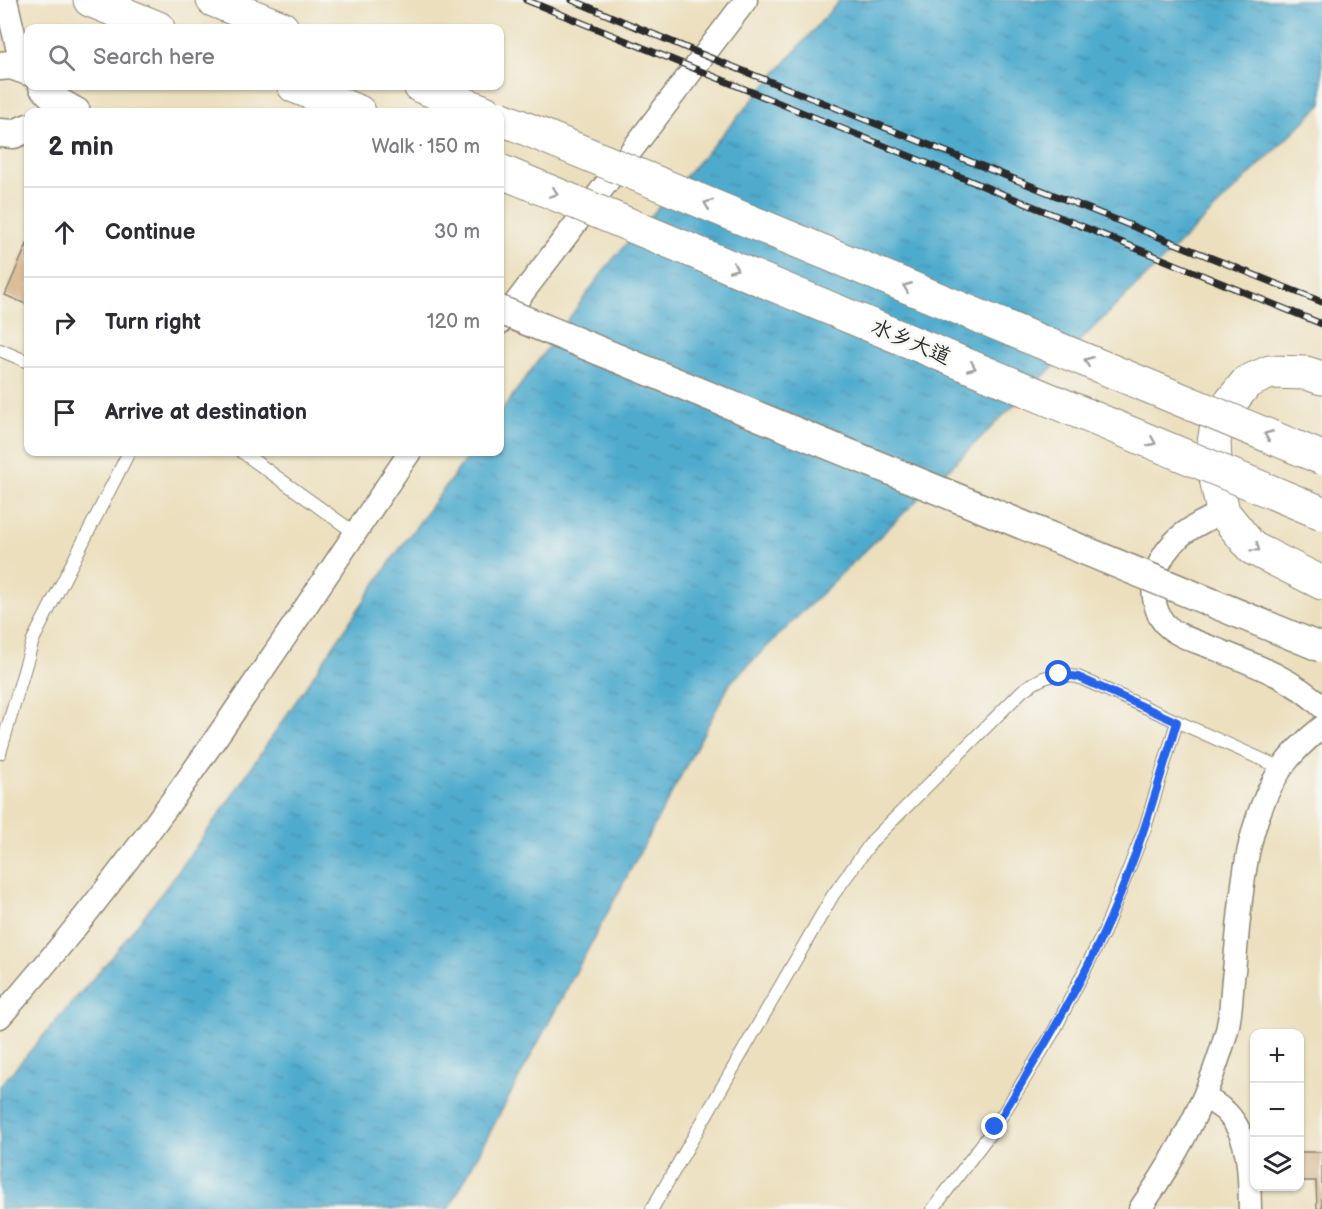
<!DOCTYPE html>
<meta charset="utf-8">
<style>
body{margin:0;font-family:"Balsamiq Sans","LXGW WenKai TC",sans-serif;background:#f2f2f3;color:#2b2b33}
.controls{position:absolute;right:18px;bottom:18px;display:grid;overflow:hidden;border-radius:12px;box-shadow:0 2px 4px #0004}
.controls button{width:54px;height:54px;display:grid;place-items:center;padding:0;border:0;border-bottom:2px solid #e1e1e2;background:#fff;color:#2b2b33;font:30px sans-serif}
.stop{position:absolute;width:18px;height:18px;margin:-14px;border:4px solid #2563eb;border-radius:50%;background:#fff}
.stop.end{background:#2563eb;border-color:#fff;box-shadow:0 2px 6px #0008}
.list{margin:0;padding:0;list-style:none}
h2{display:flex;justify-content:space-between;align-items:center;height:78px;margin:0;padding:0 24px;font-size:26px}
h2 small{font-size:20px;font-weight:400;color:#7c7c81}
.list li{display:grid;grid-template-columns:39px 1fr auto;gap:18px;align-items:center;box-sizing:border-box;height:90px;padding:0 24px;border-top:2px solid #e1e1e2}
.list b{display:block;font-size:22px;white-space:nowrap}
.list em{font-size:20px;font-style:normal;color:#7c7c81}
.icon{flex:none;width:33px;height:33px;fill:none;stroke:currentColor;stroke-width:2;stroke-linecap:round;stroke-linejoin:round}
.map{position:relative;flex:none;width:1322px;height:1209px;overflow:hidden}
.search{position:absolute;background:#fff;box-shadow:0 2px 4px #0004;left:24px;top:24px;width:480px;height:66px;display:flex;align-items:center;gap:15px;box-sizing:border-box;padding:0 21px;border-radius:12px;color:#7c7c81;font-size:22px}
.panel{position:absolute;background:#fff;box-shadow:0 2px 4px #0004;left:24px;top:108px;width:480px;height:348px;border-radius:12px}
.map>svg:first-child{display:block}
</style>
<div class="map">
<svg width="1322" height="1209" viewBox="0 0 1322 1209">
<defs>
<pattern id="water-ripples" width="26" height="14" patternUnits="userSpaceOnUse" patternTransform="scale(1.5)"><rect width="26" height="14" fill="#50abcd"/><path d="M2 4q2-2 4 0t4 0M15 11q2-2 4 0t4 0" fill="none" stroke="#438ba7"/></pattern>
</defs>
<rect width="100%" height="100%" fill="#f6f6f2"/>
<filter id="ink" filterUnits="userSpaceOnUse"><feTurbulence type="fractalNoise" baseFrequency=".0167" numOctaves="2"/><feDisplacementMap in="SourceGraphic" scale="12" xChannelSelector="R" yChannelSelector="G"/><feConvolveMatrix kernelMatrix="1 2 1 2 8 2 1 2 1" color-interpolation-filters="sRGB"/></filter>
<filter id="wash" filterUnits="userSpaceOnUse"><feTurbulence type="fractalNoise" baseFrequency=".008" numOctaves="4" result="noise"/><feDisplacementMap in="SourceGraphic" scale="24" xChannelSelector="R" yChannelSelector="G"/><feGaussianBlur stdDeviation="1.35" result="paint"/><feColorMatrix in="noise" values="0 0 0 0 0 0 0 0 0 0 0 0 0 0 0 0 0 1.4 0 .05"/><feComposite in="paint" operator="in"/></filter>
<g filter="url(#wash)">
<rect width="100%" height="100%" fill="#ecdfbd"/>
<polygon fill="url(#water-ripples)" stroke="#3e6b7c" stroke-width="1.5" points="840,0 1322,0 1322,104 731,682 449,1209 0,1209 0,1086 115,953 168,885 219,815 393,558 471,452 500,452 500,413 608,265"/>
<g id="blocks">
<g fill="#d2ab7a">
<polygon points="28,242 28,305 5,295"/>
<polygon points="1300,1152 1322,1152 1322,1209 1317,1209 1316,1181 1300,1181"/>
</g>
</g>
</g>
<g filter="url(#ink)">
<use href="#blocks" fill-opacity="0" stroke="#8c8574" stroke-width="1.5"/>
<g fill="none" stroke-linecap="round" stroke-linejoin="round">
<g stroke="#8c8574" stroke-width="14">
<g id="service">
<polyline points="0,350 28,362"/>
<polyline points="242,452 355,533"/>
<polyline points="0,753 33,640 129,452"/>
<path d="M652,1209l181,-314 40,-55 150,-150c22,-15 29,-17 55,-13l203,91"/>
<polyline points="933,1209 995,1127 1054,1031 1104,932 1145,828 1177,722"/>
</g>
</g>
<g stroke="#8c8574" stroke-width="25">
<g id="minor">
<polyline points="6,0 18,51 28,68"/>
<polyline points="500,323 746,0"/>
<path d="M1223,512c-31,14 -57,27 -68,63 -4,13 -1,36 9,48 12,13 34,19 49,25 37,15 80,30 109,59"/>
<path d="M0,1017c155,-174 279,-373 410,-565"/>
<path d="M1205,1097c7,5 17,10 23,17 23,25 21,63 22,95"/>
<path d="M1140,1209c38,-54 70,-115 87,-179 5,-19 4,-40 7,-59 7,-67 8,-144 47,-202 11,-16 26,-30 41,-42"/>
</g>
</g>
<g stroke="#8c8574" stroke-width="31">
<g id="tertiary">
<polyline points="0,66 11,65 28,71"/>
<polyline points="43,86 60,103 76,112"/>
<polyline points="0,133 14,134 28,128"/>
</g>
</g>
<g stroke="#8c8574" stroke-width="35">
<g id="primary">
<polyline points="90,0 158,28"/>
<polyline points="213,0 282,28"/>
<polyline points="294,86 359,112"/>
<polyline points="420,86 485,112"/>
<polyline points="1322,378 1306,373 1270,372 1247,382 1218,418 1214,443 1216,478 1223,512 1252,548 1322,583"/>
</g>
</g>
<use href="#service" stroke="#fff" stroke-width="12"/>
<use href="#minor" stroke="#fff" stroke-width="22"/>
<use href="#tertiary" stroke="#fff" stroke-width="28"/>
<use href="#primary" stroke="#fff" stroke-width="33"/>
<g stroke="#2b2b2b" stroke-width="7">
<g id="rail">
<polyline points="526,0 1322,324"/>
<polyline points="572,0 701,54 1322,302"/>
</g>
</g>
<use href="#rail" stroke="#f6f6f2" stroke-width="4.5" stroke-dasharray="14" stroke-linecap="butt"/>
<g stroke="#8c8574" stroke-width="31" stroke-linecap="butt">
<polyline id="tertiary-bridge" points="500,310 1322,648"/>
</g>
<g stroke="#8c8574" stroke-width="35" stroke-linecap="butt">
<g id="primary-bridge">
<polyline points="500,118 1322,458"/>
<polyline points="500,171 1322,513"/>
</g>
</g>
<use href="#tertiary-bridge" stroke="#fff" stroke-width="28"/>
<use href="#primary-bridge" stroke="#fff" stroke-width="33"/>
</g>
<defs><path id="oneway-chevron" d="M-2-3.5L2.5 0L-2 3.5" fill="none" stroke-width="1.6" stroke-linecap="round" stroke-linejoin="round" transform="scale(1.5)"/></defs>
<g stroke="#a0a0a0">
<use href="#oneway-chevron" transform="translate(554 193) rotate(23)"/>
<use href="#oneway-chevron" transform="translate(708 204) rotate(-158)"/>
<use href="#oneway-chevron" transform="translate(734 268) rotate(23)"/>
<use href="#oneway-chevron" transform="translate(907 287) rotate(-158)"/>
<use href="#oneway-chevron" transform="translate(1088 361) rotate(-158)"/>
<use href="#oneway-chevron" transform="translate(972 367) rotate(23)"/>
<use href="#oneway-chevron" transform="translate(1268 435) rotate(-158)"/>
<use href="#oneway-chevron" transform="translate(1152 442) rotate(23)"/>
<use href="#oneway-chevron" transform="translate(1256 548) rotate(37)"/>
</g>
</g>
<g fill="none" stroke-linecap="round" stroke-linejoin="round" filter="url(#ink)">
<path stroke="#2563eb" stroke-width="8" d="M995,1127c39,-64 78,-127 109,-195 31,-68 52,-139 73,-210l-99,-45 -19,-3"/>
</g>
<g text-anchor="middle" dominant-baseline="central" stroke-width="5" stroke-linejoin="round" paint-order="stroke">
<g font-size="21" fill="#2b2b2b" stroke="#f6f6f2">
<text transform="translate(911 342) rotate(23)">水乡大道</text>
</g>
</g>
</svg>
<div class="controls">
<button>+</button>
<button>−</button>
<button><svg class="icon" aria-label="layers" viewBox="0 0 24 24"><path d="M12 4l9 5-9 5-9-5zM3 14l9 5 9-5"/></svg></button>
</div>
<div class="stop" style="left:1059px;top:674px"></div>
<div class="stop end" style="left:995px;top:1127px"></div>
<div class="search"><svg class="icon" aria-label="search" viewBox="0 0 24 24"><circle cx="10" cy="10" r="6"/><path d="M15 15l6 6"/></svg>Search here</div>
<section class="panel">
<h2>2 min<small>Walk · 150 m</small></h2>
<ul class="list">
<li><svg class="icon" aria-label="ahead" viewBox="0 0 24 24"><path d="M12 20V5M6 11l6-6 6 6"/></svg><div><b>Continue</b></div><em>30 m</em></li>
<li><svg class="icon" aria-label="right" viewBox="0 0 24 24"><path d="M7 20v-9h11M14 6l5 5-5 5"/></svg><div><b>Turn right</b></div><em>120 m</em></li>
<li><svg class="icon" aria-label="arrive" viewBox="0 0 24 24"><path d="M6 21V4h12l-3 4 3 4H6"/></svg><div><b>Arrive at destination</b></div></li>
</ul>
</section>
</div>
